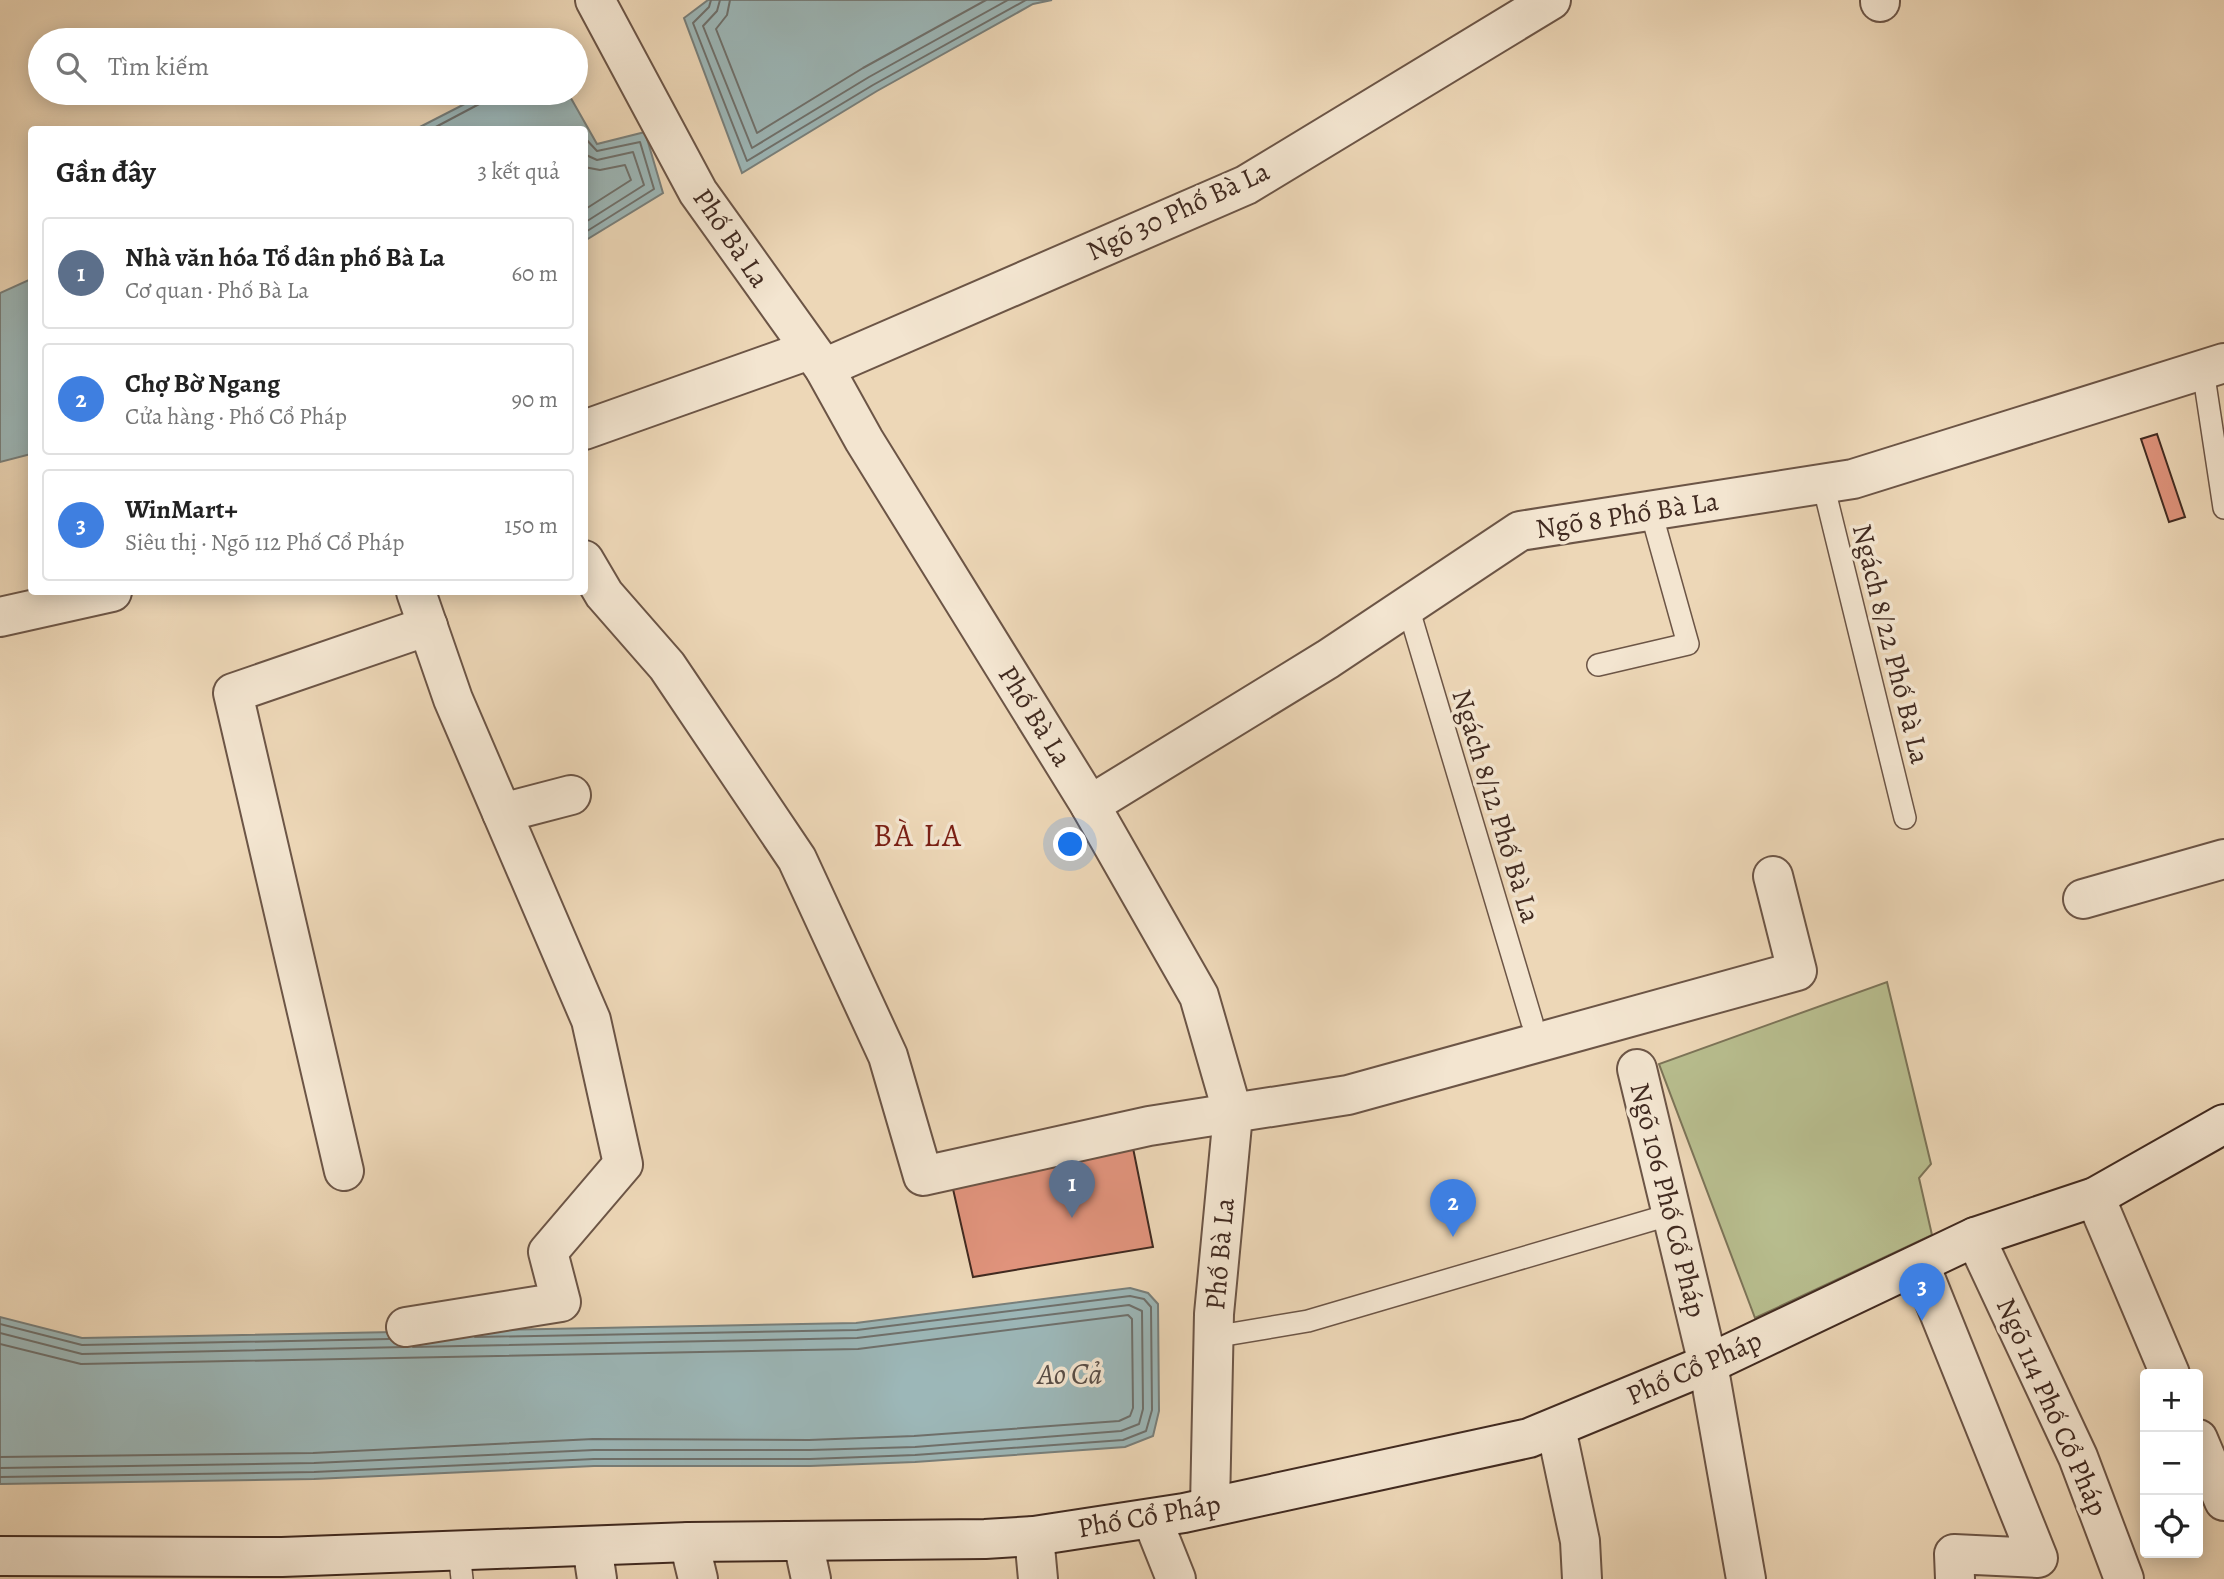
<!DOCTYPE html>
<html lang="vi">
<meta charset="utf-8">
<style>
body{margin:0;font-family:Alegreya,serif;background:#f6f6f6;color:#222}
.controls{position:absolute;right:21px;bottom:21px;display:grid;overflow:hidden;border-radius:7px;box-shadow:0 4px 18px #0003}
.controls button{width:63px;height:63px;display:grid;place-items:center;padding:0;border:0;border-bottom:2px solid #e0e0e0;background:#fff;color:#222;font:35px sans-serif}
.you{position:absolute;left:1071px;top:845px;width:24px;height:24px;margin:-18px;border:5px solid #fff;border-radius:50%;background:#1a73e8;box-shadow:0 0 0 10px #1a73e833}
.badge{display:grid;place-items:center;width:46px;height:46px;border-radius:50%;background:#d93025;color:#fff;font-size:23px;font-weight:700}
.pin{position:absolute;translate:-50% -58px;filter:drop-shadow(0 2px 4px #0008)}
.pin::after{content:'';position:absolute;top:37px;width:24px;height:21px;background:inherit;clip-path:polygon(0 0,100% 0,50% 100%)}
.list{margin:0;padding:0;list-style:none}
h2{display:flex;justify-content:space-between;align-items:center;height:91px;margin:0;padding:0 28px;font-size:30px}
h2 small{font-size:23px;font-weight:400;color:#767676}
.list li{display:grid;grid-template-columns:46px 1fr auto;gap:21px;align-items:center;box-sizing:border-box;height:112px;margin:0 14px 14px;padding:0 14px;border:2px solid #e0e0e0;border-radius:7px}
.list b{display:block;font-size:26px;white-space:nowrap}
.list p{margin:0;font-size:23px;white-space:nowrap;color:#767676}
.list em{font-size:23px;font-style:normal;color:#767676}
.icon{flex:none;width:38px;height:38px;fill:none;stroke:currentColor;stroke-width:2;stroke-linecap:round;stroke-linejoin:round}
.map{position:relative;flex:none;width:2224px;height:1579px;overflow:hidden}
.search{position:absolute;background:#fff;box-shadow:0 4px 18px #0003;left:28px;top:28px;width:560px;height:77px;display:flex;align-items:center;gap:18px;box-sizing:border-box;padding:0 24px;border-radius:38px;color:#767676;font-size:26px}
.panel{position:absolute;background:#fff;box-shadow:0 4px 18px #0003;left:28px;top:126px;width:560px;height:469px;border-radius:7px}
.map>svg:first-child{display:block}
</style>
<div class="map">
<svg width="2224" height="1579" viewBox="0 0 2224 1579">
<rect width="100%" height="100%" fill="#edd7b7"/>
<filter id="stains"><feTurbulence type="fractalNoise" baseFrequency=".00286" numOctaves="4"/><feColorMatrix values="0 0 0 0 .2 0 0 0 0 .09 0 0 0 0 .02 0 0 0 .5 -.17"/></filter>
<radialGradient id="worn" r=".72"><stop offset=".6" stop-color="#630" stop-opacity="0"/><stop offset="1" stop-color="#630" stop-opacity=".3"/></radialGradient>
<polygon fill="#b8be8f" stroke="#7c7458" stroke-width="2" points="1887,982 1931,1164 1919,1178 1932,1235 1755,1318 1659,1064"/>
<g fill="#9cb7b8" stroke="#787f7b" stroke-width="2">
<polygon points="708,0 1052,0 1033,4 877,91 742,173 684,18"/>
<polygon points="486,93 568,93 597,144 645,132 663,193 586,240 584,130 414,130"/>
<polygon points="31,279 31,454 0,462 0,293"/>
<polygon points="1130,1288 1148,1293 1158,1304 1159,1411 1153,1436 1125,1447 915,1462 810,1466 594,1466 314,1479 0,1484 0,1317 82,1338 856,1323"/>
</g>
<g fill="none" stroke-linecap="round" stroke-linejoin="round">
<g stroke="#6e706c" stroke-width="2">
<polyline points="711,0 709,7 693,23 747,161 873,85 1026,0"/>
<polyline points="720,0 717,11 703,26 752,148 869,77 1008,0"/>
<polyline points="730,0 727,15 716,29 757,133 863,68 986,0"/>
<polyline points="430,130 483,102 487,93"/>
<polyline points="584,137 597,151 640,142 654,189 584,233"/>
<polyline points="584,154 597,160 633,152 644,185 584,223"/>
<polyline points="584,167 600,170 625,165 631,180 584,210"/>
<polyline points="0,1324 82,1345 389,1339"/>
<polyline points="0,1333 82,1354 405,1347"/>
<polyline points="0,1344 81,1364 858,1349 1128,1315 1132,1319 1133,1408 1130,1416 1119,1421 914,1436 809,1440 593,1439 313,1453 0,1457"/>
<polyline points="0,1468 314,1463 594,1450 810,1450 915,1447 1121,1431 1139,1424 1143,1409 1142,1311 1129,1305 857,1338 413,1347"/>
<polyline points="0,1477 314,1472 594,1459 810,1459 915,1455 1123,1440 1146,1431 1152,1410 1151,1307 1144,1299 1130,1296 857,1330 475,1337"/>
</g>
</g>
<g fill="#e0937c" stroke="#412a20" stroke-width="2">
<polygon points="2157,434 2185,517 2169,522 2141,439"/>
<polygon points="1133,1148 1153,1247 973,1277 953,1189"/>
</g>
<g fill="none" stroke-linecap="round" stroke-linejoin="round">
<g stroke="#6c5546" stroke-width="24">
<g id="service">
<polyline points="2203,370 2224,508"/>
<polyline points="1823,484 1905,818"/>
<polyline points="1408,607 1532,1022"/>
<polyline points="1598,665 1688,644 1651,512"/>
<polyline points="1213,1337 1308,1321 1672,1214"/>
<polyline points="459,1551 462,1579"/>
</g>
</g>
<g stroke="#6c5546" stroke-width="42">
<g id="minor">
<polyline points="1880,0 1880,2"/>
<polyline points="824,368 1246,185 1551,0"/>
<polyline points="584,430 809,350"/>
<polyline points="584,560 604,594 667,666 797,859 888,1056 923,1176 1149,1126 1348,1095 1797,971 1773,876"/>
<polyline points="0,617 112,592"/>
<polyline points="1090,805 1328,659 1520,531 1853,479 2224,363"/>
<polyline points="502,813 571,795"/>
<polyline points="2083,899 2224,859"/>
<polyline points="1637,1069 1708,1364 1746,1579"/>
<polyline points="344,1171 233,693 428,626"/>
<polyline points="2095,1197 2170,1374"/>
<polyline points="1975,1237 2078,1457 2124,1579"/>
<polyline points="1920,1265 2038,1558 1954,1554 1955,1579"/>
<polyline points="406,1327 561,1302 548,1252 623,1164 591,1020 453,699 416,592"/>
<polyline points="1556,1428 1580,1541 1582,1579"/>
<polyline points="2198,1439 2224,1501"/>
<polyline points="1152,1519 1176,1579"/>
<polyline points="1034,1536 1038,1579"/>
<polyline points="689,1542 698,1579"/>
<polyline points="803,1542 811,1579"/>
<polyline points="592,1546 597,1579"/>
</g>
</g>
<g stroke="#6c5546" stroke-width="42">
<polyline id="tertiary" points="595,0 698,192 824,368 864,440 1090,805 1199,996 1233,1114 1214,1314 1210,1506"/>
</g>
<g stroke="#412a20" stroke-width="42">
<polyline id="secondary" points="0,1556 282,1557 689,1542 985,1539 1034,1536 1184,1513 1529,1438 1708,1364 1975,1237 2095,1197 2224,1124"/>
</g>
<use href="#service" stroke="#f3e5d0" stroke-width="21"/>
<use href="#minor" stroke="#f3e5d0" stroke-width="38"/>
<use href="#tertiary" stroke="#f3e5d0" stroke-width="38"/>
<use href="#secondary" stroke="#f3e5d0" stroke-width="38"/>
</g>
<g text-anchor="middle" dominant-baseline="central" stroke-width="7" stroke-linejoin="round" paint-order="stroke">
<g font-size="28" fill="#412a20" stroke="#f3e5d0">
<text transform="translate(1178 211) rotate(-25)">Ngõ 30 Phố Bà La</text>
<text transform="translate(731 238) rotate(56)">Phố Bà La</text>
<text transform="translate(1627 515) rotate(-9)">Ngõ 8 Phố Bà La</text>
<text transform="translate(1891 644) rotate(76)">Ngách 8/22 Phố Bà La</text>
<text transform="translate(1035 716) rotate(58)">Phố Bà La</text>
<text transform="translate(1496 806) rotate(73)">Ngách 8/12 Phố Bà La</text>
<text transform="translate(1668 1200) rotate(76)">Ngõ 106 Phố Cổ Pháp</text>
<text transform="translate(1220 1254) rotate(-85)">Phố Bà La</text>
<text transform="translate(1694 1368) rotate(-24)">Phố Cổ Pháp</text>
<text transform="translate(2052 1407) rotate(66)">Ngõ 114 Phố Cổ Pháp</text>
<text transform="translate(1149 1516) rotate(-10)">Phố Cổ Pháp</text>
</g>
<g font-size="30" font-style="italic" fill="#584d46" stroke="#f3e5d0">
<text x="1070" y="1374">Ao Cả</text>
</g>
<g font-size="32" letter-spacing="2" fill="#7a1f14" stroke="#f3e5d0">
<text x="918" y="835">BÀ LA</text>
</g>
</g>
<rect width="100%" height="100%" filter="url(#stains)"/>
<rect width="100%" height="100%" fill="url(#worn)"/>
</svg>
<div class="controls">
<button>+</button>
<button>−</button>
<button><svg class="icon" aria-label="locate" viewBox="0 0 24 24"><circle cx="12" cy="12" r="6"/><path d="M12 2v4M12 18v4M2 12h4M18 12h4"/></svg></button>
</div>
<div class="you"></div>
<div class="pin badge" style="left:1072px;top:1218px;background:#5c6f8a">1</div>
<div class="pin badge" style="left:1453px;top:1237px;background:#3f7fe0">2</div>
<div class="pin badge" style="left:1922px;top:1321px;background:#3f7fe0">3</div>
<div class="search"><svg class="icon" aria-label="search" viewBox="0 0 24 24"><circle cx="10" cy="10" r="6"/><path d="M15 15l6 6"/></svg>Tìm kiếm</div>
<section class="panel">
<h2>Gần đây<small>3 kết quả</small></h2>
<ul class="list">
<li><span class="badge" style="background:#5c6f8a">1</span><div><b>Nhà văn hóa Tổ dân phố Bà La</b><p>Cơ quan · Phố Bà La</p></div><em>60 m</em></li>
<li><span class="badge" style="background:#3f7fe0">2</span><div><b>Chợ Bờ Ngang</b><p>Cửa hàng · Phố Cổ Pháp</p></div><em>90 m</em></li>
<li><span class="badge" style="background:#3f7fe0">3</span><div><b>WinMart+</b><p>Siêu thị · Ngõ 112 Phố Cổ Pháp</p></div><em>150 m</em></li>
</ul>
</section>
</div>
